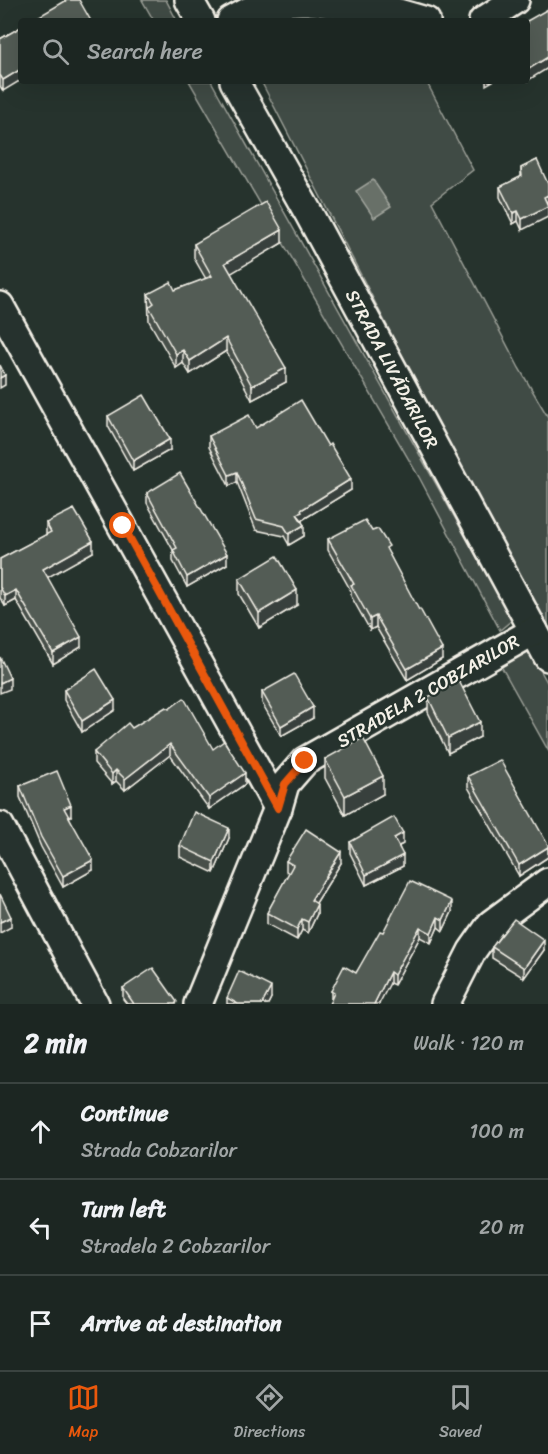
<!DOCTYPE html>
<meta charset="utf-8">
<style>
body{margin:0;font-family:Sriracha,sans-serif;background:#29322f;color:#f1f3f6}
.stop{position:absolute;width:18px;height:18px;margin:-14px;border:4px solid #ea580c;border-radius:50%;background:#fff}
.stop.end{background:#ea580c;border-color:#fff;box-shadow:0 2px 6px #0008}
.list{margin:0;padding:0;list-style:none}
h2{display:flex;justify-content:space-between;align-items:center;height:78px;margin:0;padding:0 24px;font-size:26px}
h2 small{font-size:20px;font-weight:400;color:#a0a5a5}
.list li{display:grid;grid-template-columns:39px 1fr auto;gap:18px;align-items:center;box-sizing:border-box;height:96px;padding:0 24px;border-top:2px solid #3a4340}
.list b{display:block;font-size:22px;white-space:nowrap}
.list p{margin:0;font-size:20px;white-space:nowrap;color:#a0a5a5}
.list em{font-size:20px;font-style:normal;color:#a0a5a5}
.icon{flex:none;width:33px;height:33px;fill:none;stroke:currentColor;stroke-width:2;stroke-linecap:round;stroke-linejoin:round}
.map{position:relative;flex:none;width:548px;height:1004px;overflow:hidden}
.search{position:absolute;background:#1c2622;box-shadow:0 6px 24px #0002;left:18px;right:18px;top:18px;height:66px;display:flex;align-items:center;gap:15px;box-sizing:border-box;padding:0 21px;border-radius:6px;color:#a0a5a5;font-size:22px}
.sheet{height:366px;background:#1c2622}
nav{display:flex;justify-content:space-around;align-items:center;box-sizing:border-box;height:84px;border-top:2px solid #3a4340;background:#1c2622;font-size:16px;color:#a0a5a5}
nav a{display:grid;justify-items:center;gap:3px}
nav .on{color:#ea580c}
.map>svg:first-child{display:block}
</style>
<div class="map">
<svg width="548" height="1004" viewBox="0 0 548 1004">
<rect width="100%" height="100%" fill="#26332d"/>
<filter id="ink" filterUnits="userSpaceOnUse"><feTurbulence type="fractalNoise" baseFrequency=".0167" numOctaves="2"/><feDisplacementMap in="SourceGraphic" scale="12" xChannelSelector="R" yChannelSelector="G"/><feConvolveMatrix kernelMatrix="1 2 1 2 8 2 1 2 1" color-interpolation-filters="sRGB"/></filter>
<g filter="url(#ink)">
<g fill="#414b45" stroke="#9a9e96" stroke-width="1.5">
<polygon points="142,0 166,0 177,21 154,21"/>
<polygon points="280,8 403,21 245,21"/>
<polygon points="189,81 211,81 512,620 500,630 419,477"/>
<polygon points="261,81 426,81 473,170 432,202 519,368 548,417 548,627 431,411"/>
<polygon points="529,650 548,684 548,750 501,666"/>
</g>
<polygon fill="#676f68" stroke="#9fa39b" stroke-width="1.5" points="373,180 391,207 374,218 356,191"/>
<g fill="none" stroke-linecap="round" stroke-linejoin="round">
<g stroke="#f4f1e8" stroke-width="32">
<g id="minor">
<polyline points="189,0 201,21"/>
<polyline points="231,21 257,7 279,2 308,1 395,12 426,21"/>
<polyline points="483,21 515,0"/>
<polyline points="234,81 309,214 548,657"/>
<polyline points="0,306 278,808"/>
<polyline points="0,826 95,1004"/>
<polyline points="198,1004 278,808 285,784 305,761 534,631"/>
<polyline points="445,1004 472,951 491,924 548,882"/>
</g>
</g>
<use href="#minor" stroke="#26332d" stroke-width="27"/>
</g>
<g fill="#474f49" stroke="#f4f1e8" stroke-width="1.5">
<polygon points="21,27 3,91 0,86 0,39"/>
<polygon points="537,160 522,230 518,221 513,224 500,197 500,187 521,177 521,168"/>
<polygon points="282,243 230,273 286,382 252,400 226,351 190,374 183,363 176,368 149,321 148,294 175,290 206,279 194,258 194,244"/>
<polygon points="108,416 170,450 133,471 108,426"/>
<polygon points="256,428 351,490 302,520 304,536 289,545 284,536 256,530 237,482 229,486 209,447 209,436"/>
<polygon points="147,493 227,564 187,587 173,561 173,550 147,503"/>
<polygon points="46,523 93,552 47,577 81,647 53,664 16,600 5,606 0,598 0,559 46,535"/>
<polygon points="372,531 389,554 442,659 407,680 376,627 370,630 351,596 351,591 328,550 328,539"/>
<polygon points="239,579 297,605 259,628 239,594"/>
<polygon points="64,690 115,710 82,732 64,700"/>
<polygon points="262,692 313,718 281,736 262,703"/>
<polygon points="428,697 480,737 448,753 428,712"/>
<polygon points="132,728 213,749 245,784 209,809 170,755 125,790 116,781 112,784 94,763 94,752"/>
<polygon points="325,759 383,794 345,815 325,778"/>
<polygon points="468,776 548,845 548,857 519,876 468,787"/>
<polygon points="20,786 71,816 69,817 93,870 63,887 41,847 20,797"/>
<polygon points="229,838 214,873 180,857 180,846"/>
<polygon points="350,842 403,844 399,846 403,866 366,885 350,853"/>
<polygon points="286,861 341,863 316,903 317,914 308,933 302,930 297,940 267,924 267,913 289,873 286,871"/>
<polygon points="452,912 443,931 438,927 431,943 420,937 394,985 390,983 331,1000 331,991 356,973 383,932"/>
<polygon points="492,947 544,950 524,978 492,958"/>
<polygon points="123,988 177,1004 127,1004 123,999"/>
<polygon points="227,998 271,998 268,1004 227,1004"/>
</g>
<g fill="#39403c" stroke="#f4f1e8" stroke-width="1.5">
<polygon points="548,57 548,68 527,81 527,70"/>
<polygon points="21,69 21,80 3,91 3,80"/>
<polygon points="486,81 493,81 486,85"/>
<polygon points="548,195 548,206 544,197"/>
<polygon points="548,206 548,217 522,230 522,219"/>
<polygon points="518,211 518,221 513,224 513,213"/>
<polygon points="282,230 282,243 225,277 225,263"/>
<polygon points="226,338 226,351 190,374 190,361"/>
<polygon points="183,350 183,363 176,368 176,354"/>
<polygon points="286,368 286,382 252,400 252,386"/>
<polygon points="5,375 5,385 0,388 0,378"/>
<polygon points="170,439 170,450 133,471 133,461"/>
<polygon points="237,472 237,482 229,486 229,475"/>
<polygon points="351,479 351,490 302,520 297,514 301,510"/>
<polygon points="304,525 304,536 289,545 289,534"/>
<polygon points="93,541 93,552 43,580 43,569"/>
<polygon points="227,554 227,564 187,587 187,577"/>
<polygon points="16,590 16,600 5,606 5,596"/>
<polygon points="297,590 297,605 259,628 259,613"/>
<polygon points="376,616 376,627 370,630 370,619"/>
<polygon points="81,637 81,647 53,664 53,653"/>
<polygon points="442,649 442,659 407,680 407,669"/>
<polygon points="10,678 10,689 0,693 0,683"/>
<polygon points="115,700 115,710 82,732 82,721"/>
<polygon points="313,707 313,718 281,736 281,726"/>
<polygon points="480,722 480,737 448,753 448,738"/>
<polygon points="170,744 170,755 125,790 125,779"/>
<polygon points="116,770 116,781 112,784 112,774"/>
<polygon points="245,773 245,784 209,809 209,798"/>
<polygon points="383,776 383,794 345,815 345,796"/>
<polygon points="71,805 71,816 64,819 64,808"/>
<polygon points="229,828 229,838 214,873 214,862"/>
<polygon points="403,833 403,844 394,848 394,838"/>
<polygon points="548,847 548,857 519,876 519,865"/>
<polygon points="341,852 341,863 311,911 311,900"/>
<polygon points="403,855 403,866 366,885 366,875"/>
<polygon points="93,860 93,870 63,887 63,876"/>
<polygon points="452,901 452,912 443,931 443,920"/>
<polygon points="317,904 317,914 308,933 308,922"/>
<polygon points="11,917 11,927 0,933 0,922"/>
<polygon points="438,917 438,927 431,943 431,933"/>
<polygon points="302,919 302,930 297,940 297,929"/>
<polygon points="420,927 420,937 394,985 394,975"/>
<polygon points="544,940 544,950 524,978 524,968"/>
<polygon points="390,972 390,983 379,1004 374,1004"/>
<polygon points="271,987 271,998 268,1004 262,1004"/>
</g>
<g fill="#525c55" stroke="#f4f1e8" stroke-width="1.5">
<polygon points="67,0 79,0 91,21 31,21"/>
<polygon points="548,9 548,57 527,70 527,21"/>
<polygon points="21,27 21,69 3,80 0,75 0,39"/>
<polygon points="537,160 548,184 548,195 544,197 548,206 522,219 518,211 513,213 500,187 522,176 521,168"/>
<polygon points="266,202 282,230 225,263 286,368 252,386 226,338 190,361 183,350 176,354 149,307 154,303 148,294 171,282 175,290 212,276 194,244"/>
<polygon points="0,365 5,375 0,378"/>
<polygon points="144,395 170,439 133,461 108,416"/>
<polygon points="301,400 328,446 330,444 351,479 301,510 302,512 297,514 304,525 289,534 284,526 256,519 237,472 229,475 209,436 249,415 256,428"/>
<polygon points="180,473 227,554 187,577 173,550 177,548 147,493"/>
<polygon points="74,509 93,541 43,569 81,637 53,653 16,590 5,596 0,587 0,559 51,532 46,523"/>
<polygon points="365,520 372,531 378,529 389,546 386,548 419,610 420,609 442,649 407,669 376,616 370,619 351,585 354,584 328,539"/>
<polygon points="277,556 297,590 259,613 239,579"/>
<polygon points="0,657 10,678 0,683"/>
<polygon points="96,669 115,700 82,721 64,690"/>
<polygon points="294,674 313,707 281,726 262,692"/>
<polygon points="459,681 480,722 448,738 428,697"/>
<polygon points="184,698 213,749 224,741 245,773 209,798 170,744 125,779 116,770 112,774 94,752 128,723 132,728 166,707 169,709"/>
<polygon points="363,738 383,776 345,796 325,759"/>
<polygon points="500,760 548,845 548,847 519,865 468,776"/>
<polygon points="57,771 71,805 64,808 93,860 63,876 41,837 20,786"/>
<polygon points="194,812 229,828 214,862 180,846"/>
<polygon points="394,817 403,833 394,838 403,855 366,875 350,842"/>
<polygon points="306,829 341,852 311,900 317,904 308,922 302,919 297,929 267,913 293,865 286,861"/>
<polygon points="410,881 452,901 443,920 438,917 431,933 420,927 394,975 390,972 374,1004 329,1004 334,993 331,991 344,966 356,973 380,931 383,932"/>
<polygon points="0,894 11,917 0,922"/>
<polygon points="514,919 544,940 524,968 492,947"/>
<polygon points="153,968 177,1002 175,1004 134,1004 123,988"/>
<polygon points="239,971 271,987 262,1004 238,1004 227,998"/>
</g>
</g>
<g fill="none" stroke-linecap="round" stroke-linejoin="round" filter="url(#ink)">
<polyline stroke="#ea580c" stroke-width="8" points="123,526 278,808 285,784 305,761"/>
</g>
<g text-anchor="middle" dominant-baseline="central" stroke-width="4.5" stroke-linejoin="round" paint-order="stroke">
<g font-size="18" fill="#f4f1e8" stroke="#26332d">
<text transform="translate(392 369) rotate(62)">STRADA LIVĂDARILOR</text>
<text transform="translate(428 691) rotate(-30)">STRADELA 2 COBZARILOR</text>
</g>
</g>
</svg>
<div class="stop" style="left:123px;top:526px"></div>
<div class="stop end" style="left:305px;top:761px"></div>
<div class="search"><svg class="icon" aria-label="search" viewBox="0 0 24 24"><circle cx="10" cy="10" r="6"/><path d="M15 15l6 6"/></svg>Search here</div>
</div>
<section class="sheet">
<h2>2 min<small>Walk · 120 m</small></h2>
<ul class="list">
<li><svg class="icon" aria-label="ahead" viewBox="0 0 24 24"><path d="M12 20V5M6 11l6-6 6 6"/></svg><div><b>Continue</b><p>Strada Cobzarilor</p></div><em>100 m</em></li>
<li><svg class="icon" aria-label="left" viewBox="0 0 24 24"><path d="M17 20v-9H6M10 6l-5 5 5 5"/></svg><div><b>Turn left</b><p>Stradela 2 Cobzarilor</p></div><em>20 m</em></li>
<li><svg class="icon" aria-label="arrive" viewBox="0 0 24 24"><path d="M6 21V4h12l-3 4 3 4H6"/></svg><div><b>Arrive at destination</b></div></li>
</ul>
</section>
<nav>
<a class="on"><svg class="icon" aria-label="map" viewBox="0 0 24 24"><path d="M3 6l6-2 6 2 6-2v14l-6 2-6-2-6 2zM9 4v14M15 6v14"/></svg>Map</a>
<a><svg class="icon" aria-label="directions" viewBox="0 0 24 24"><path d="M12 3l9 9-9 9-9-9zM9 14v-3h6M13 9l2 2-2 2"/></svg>Directions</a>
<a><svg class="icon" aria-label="saved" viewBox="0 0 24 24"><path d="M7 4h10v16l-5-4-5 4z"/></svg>Saved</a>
</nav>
